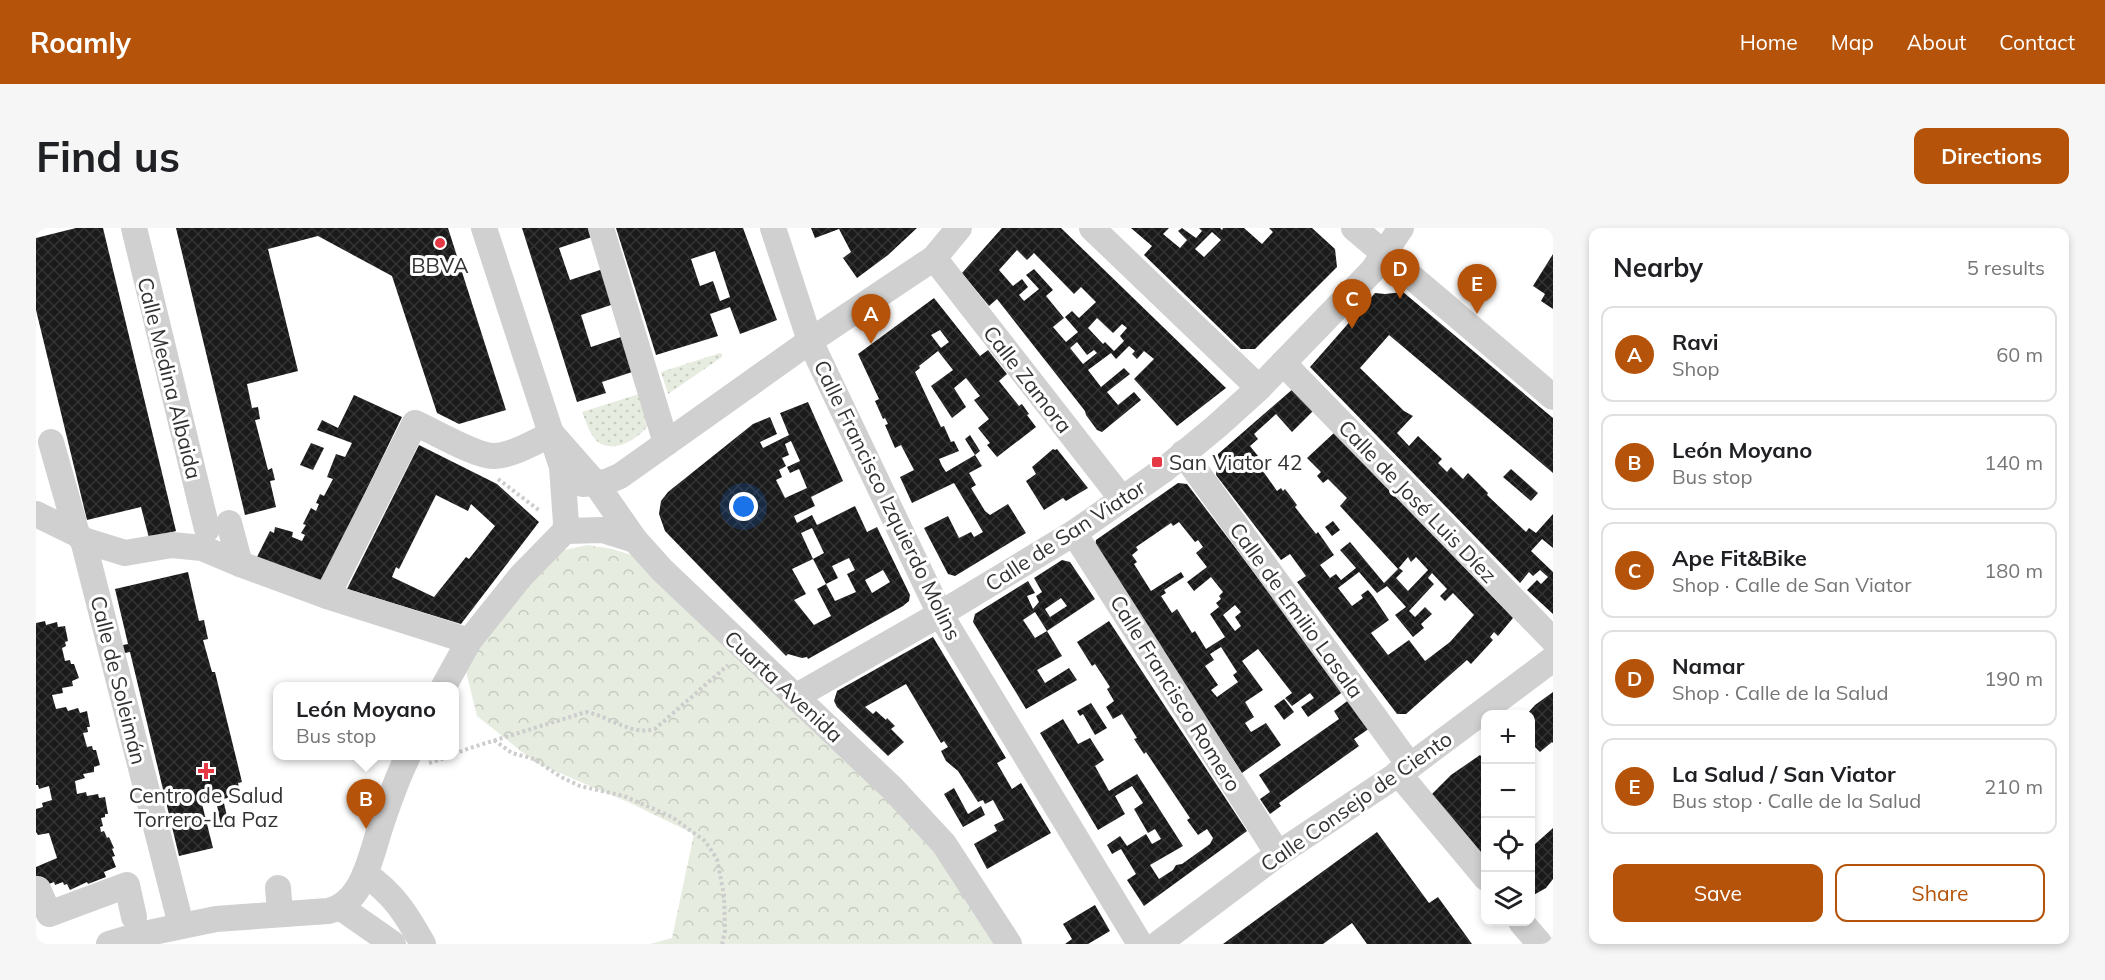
<!DOCTYPE html>
<meta charset="utf-8">
<style>
body{margin:0;font-family:Mulish,sans-serif;background:#f6f6f6;color:#202124}
.controls{position:absolute;right:18px;bottom:18px;display:grid;overflow:hidden;border-radius:12px;box-shadow:0 3px 9px #0003}
.controls button{width:54px;height:54px;display:grid;place-items:center;padding:0;border:0;border-bottom:2px solid #e0e0e0;background:#fff;color:#202124;font:30px sans-serif}
.you{position:absolute;left:708px;top:279px;width:21px;height:21px;margin:-15px;border:4px solid #fff;border-radius:50%;background:#1a73e8;box-shadow:0 0 0 9px #1a73e833}
.badge{display:grid;place-items:center;width:39px;height:39px;border-radius:50%;background:#b45309;color:#fff;font-size:20px;font-weight:700}
.pin{position:absolute;translate:-50% -50px;filter:drop-shadow(0 2px 3px #0008)}
.pin::after{content:'';position:absolute;top:32px;width:21px;height:18px;background:inherit;clip-path:polygon(0 0,100% 0,50% 100%)}
.popup{position:absolute;left:237px;top:454px;width:186px;height:78px;box-sizing:border-box;display:grid;place-content:center;border-radius:12px;background:#fff;filter:drop-shadow(0 2px 4px #0005);font-size:20px;white-space:nowrap;color:#757577}
.popup b{font-size:22px;color:#202124}
.popup::after{content:'';position:absolute;left:50%;top:100%;margin-left:-12px;border:12px solid transparent;border-top-color:#fff}
.list{margin:0;padding:0;list-style:none}
h2{display:flex;justify-content:space-between;align-items:center;height:78px;margin:0;padding:0 24px;font-size:26px}
h2 small{font-size:20px;font-weight:400;color:#757577}
.list li{display:grid;grid-template-columns:39px 1fr auto;gap:18px;align-items:center;box-sizing:border-box;height:96px;margin:0 12px 12px;padding:0 12px;border:2px solid #e0e0e0;border-radius:12px}
.list b{display:block;font-size:22px;white-space:nowrap}
.list p{margin:0;font-size:20px;white-space:nowrap;color:#757577}
.list em{font-size:20px;font-style:normal;color:#757577}
.actions{display:flex;gap:12px;padding:18px 24px}
.actions a{flex:1;padding:14px 0;border:2px solid #b45309;border-radius:12px;text-align:center;font-size:21px;color:#b45309}
.actions .main{background:#b45309;color:#fff}
.icon{flex:none;width:33px;height:33px;fill:none;stroke:currentColor;stroke-width:2;stroke-linecap:round;stroke-linejoin:round}
.map{position:relative;flex:none;width:1517px;height:716px;overflow:hidden;border-radius:12px}
header{display:flex;align-items:center;gap:36px;box-sizing:border-box;height:84px;padding:0 30px;background:#b45309;color:#fff}
header strong{font-size:28px}
nav{display:flex;gap:33px;margin-inline-start:auto;font-size:21px}
.intro{display:flex;align-items:center;justify-content:space-between;box-sizing:border-box;height:144px;padding:0 36px}
h1{margin:0;font-size:42px}
.button{padding:15px 27px;border-radius:12px;background:#b45309;color:#fff;font-size:21px;font-weight:700}
main{display:flex;gap:36px;padding:0 36px}
aside{flex:1;background:#fff;border-radius:12px;box-shadow:0 3px 9px #0003}
.map>svg:first-child{display:block}
</style>
<header>
<strong>Roamly</strong>
<nav><a>Home</a><a>Map</a><a>About</a><a>Contact</a></nav>
</header>
<div class="intro"><h1>Find us</h1><a class="button">Directions</a></div>
<main>
<div class="map">
<svg width="1517" height="716" viewBox="0 0 1517 716">
<defs>
<pattern id="grass-dots" width="8" height="8" patternUnits="userSpaceOnUse" patternTransform="scale(1.5)"><rect width="8" height="8" fill="#e6ecdf"/><path d="M2 2h.1M6 6h.1" fill="none" stroke="#c6cbc0" stroke-width="1.8" stroke-linecap="round"/></pattern>
<pattern id="forest-crowns" width="20" height="18" patternUnits="userSpaceOnUse" patternTransform="scale(1.5)"><rect width="20" height="18" fill="#e6ecdf"/><path d="M2 6a3 3 0 1 1 6 0M12 15a3 3 0 1 1 6 0" fill="none" stroke="#c6cbc0"/></pattern>
<pattern id="building-cross-hatch" width="8" height="8" patternUnits="userSpaceOnUse" patternTransform="scale(1.5)"><rect width="8" height="8" fill="#1a1a1a"/><path d="M0 0l8 8M0 8l8-8" fill="none" stroke="#333"/></pattern>
</defs>
<rect width="100%" height="100%" fill="#fff"/>
<g fill="url(#grass-dots)">
<polygon points="684,125 686,126 686,129 632,166 625,144"/>
<path d="M606,165l6,32c-9,14 -34,29 -50,17 -8,-6 -12,-21 -16,-30z"/>
</g>
<polygon fill="url(#forest-crowns)" points="551,317 576,321 599,328 882,597 960,716 614,716 636,710 658,606 592,574 500,535 441,488 429,439 505,337 524,323"/>
<g fill="url(#building-cross-hatch)" fill-rule="evenodd">
<polygon points="40,0 67,0 140,303 113,310 105,279 51,292 0,82 0,10"/>
<polygon points="140,0 412,0 470,182 423,196 401,185 356,48 282,8 232,21 262,143 211,156 216,180 222,179 224,191 219,192 232,242 236,240 239,252 234,253 240,279 209,287"/>
<polygon points="486,0 554,0 556,9 523,20 534,52 567,41 578,76 545,87 555,119 588,108 599,143 566,154 570,165 541,174"/>
<path d="M580,0h127l34,92 -37,14 -10,-27 -20,7 8,22 -62,19zM679,23l15,46 -10,4 -7,-20 -13,5 -9,-27z"/>
<polygon points="775,0 881,0 852,27 821,50 807,30 815,24 803,1 779,10"/>
<path d="M966,0h59l165,160 -49,38 -43,-47 20,-20 -10,-8 -7,8 -5,-5 3,-3 -6,-5 -13,13 -5,-6 -23,17 13,17 23,-19 6,6 -23,18 11,13 16,-13 7,8 -39,32 -5,-2 -11,-15 -1,-4 -88,-112 -8,7 -27,-33zM981,22l10,10 7,-7 40,41 7,-7 15,15 -17,16 -7,-7 -7,6 13,15 -12,10 -13,-15 11,-9 -18,-22 7,-6 -19,-21 -8,6 13,14 -15,12 -5,-6 9,-8 -6,-8 -9,7 -14,-16zM1061,90l16,15 9,-9 5,4 -7,8 4,5 -10,10 -9,-9 -2,2 -15,-16zM1041,114l10,13 7,-5 3,3 -14,11 -13,-16z"/>
<path d="M1095,0h38l-6,6 17,14 7,-8 -9,-9 4,-3 14,10 6,-7 -3,-3h21l2,2 1,-2h21l18,16 11,-12 -4,-4h43l23,21 2,18 -82,82h-14l-97,-94 8,-9zM1176,4l9,8 -17,17 -9,-8z"/>
<polygon points="1517,26 1517,81 1505,73 1509,66 1497,58"/>
<polygon points="1367,64 1517,190 1517,245 1353,107 1324,140 1368,183 1377,188 1361,205 1373,218 1382,208 1406,231 1402,235 1411,244 1415,239 1427,251 1432,245 1452,265 1451,267 1490,304 1493,300 1500,305 1517,286 1517,320 1506,311 1495,323 1517,344 1517,386 1491,362 1501,352 1505,356 1512,349 1504,342 1497,348 1493,344 1484,355 1274,139 1339,65 1349,66"/>
<path d="M898,70l46,58 8,-6 19,24 -8,7 20,25 3,-2 7,10 -2,1 9,12 -39,30 -10,-12 3,-2 -12,-15 11,-9 -15,-19 6,-4 -14,-18 -12,10 12,19 -14,11 -21,-32 22,-16 -15,-19 -19,15 1,2 -5,4 26,55 3,-1 7,16 3,-1 5,10 -20,8 3,7 4,6 29,-17 7,11 -13,7 7,12 -5,3 14,23 5,4 18,-11 18,29 -71,43 -7,-2 -24,-46 24,-12 11,22 12,-6 3,5 9,-5 -29,-49 -42,20 -12,-26 14,-7 -13,-25 -6,3 -10,-23 3,-1 -3,-6 -2,1 -8,-18 4,-2 -21,-45zM904,102l9,12 -8,6 -10,-13z"/>
<path d="M1258,160l20,22 -22,22 -16,-18 -22,20 4,5 -8,7 12,15 -4,3 19,27 4,-3 2,3 2,-2 12,16 -2,2 21,27 2,-2 16,23 -14,10 10,13 6,-4 5,6 15,-12 -16,-18 10,-8 34,41 15,-15 4,3 -7,7 12,13 20,-21 -12,-13 -5,5 -3,-5 -10,12 -58,-63 7,-8 -19,-19 -5,4 -6,-7 4,-4 -14,-14 28,-26 178,186 -15,18 -4,-4 -4,5 3,3 -22,24 -4,-4 -61,54h-9l-100,-132 9,-6 -16,-22 -9,6 -65,-85 2,-21zM1323,344l18,21 10,-7 19,21 -11,8 18,22 11,-9 -3,-4 11,-10 -7,-7 -10,10 -6,-6 25,-27 -6,-6 4,-5 15,16 -7,7 5,5 8,-8 21,22 -24,27 -25,19 -16,-21 -21,15 -17,-22 18,-13 -16,-24 -5,-6 -7,5 2,3 -11,8 -14,-18z"/>
<polygon points="318,167 366,189 286,354 217,337 234,303 238,305 239,299 257,304 256,309 266,313 269,307 265,305 270,297 267,296 275,280 280,283 283,276 280,275 284,266 288,268 297,251 291,249 300,226 309,229 316,215 281,202 286,192 302,200"/>
<path d="M772,174l35,79 -32,16 4,9 -21,10 3,7 15,-8 5,10 38,-19 12,26 10,-5 33,68 -1,6 -6,5 -95,53 -1,-2 -5,1 -14,-4 -2,2 -121,-125 -6,-17 2,-13 7,-9 85,-68 17,-7 7,17 -17,8 3,6 26,-13 -9,-22zM755,213l9,20 -13,6 3,6 9,-4 8,19 -22,10 -9,-18 6,-3 -3,-7 7,-4 -4,-8 7,-3 -4,-11zM776,300l12,25 -11,6 -12,-26zM813,330l6,12 -8,4 9,18 -21,9 -9,-17 12,-6 -6,-12zM777,331l13,25 -9,5 14,27 -17,9 -20,-25 12,-6 -14,-25zM847,342l7,12 -18,11 -7,-13z"/>
<polygon points="934,207 944,223 939,227 929,211"/>
<polygon points="275,215 288,220 277,242 264,237"/>
<path d="M383,217l78,39 42,38 -78,102 -114,-35zM400,267l32,16 3,-7 24,22 -26,33 -3,-2 -32,40 -42,-20 4,-10 3,2z"/>
<polygon points="1017,221 1019,222 1021,221 1052,260 1030,273 1027,270 1008,282 990,253 1000,246 996,239"/>
<polygon points="1475,241 1502,265 1495,273 1467,249"/>
<path d="M1142,255l9,1 157,207 -36,26 -7,-10 13,-9 -4,-5 -18,13 -7,-8 7,-5 -34,-44 -16,12 21,29 -18,12 9,15 -9,6 6,9 15,-9 15,22 -39,28 -147,-225 1,-8zM1143,294l16,20 3,-2 5,7 -7,6 11,14 -20,15 7,9 17,-14 12,15 -4,4 2,3 -5,4 3,4 -9,7 15,23 -19,12 -11,-18 -3,2 -15,-24 -5,4 -11,-17 5,-3 -2,-3 20,-13 -3,-5 -30,19 -17,-27 3,-2 -5,-7 6,-5 -2,-3 35,-24 2,3zM1199,377l6,7 -6,5 6,9 -6,5 -12,-16zM1185,419l16,25 -4,3 5,7 -21,15 -6,-7 7,-5 -13,-19 9,-6 -4,-6z"/>
<polygon points="1297,293 1304,302 1296,308 1289,299"/>
<path d="M1026,332l8,2 25,37 -48,32 -12,-19 -12,8 12,18 12,-7 15,25 -25,14 8,13 24,-15 8,12 -51,29 -53,-87 2,-8 53,-33 7,12 -8,3 6,13 6,-7 -3,-6 6,-4 -8,-14zM1025,370l6,8 -17,11 -5,-8z"/>
<polygon points="152,344 163,393 168,392 172,411 167,412 176,444 179,444 206,554 202,555 205,567 187,571 193,597 185,598 180,572 166,576 177,620 143,628 94,424 84,426 82,418 92,416 79,361"/>
<polygon points="9,393 10,397 21,394 22,399 29,398 32,413 29,414 30,418 26,420 29,433 34,432 35,436 38,436 43,450 36,453 37,458 26,460 27,465 16,467 20,481 30,479 32,483 42,480 44,485 51,483 54,499 51,499 52,504 47,505 51,519 56,518 57,522 60,522 64,537 58,539 58,544 47,546 49,550 39,553 41,566 50,564 51,568 62,566 63,570 69,569 72,586 69,586 69,589 65,590 67,598 64,599 65,604 68,603 71,610 73,609 78,620 76,621 79,628 76,629 80,639 68,644 70,649 52,656 51,654 34,662 31,656 28,657 27,654 19,657 18,654 0,661 0,639 21,630 13,605 2,607 0,604 0,581 7,579 6,575 16,572 13,558 3,561 2,557 0,557 0,395"/>
<polygon points="1073,393 1211,603 1108,678 1091,652 1100,646 1085,621 1076,626 1071,617 1084,608 1091,618 1110,606 1116,616 1125,611 1119,601 1112,605 1098,581 1107,575 1096,558 1079,568 1089,586 1062,602 1004,505 1027,491 1042,516 1054,510 1068,532 1059,538 1073,563 1101,546 1147,618 1114,637 1123,651 1137,642 1140,637 1146,636 1174,616 1177,610 1171,601 1162,607 1151,592 1154,590 1110,524 1108,526 1098,511 1101,510 1086,486 1077,491 1070,479 1078,473 1071,461 1074,459 1059,436 1056,438 1041,414"/>
<polygon points="897,409 970,530 961,535 976,561 985,555 1015,605 951,641 938,616 961,603 958,597 968,592 957,572 949,576 947,572 942,574 922,543 910,533 905,523 912,519 908,513 905,515 870,456 829,479 837,486 840,483 850,492 851,490 859,498 855,501 868,514 852,528 801,479 798,473 801,463"/>
<polygon points="1517,464 1517,515 1516,514 1504,524 1494,514 1494,487 1491,486 1499,477"/>
<polygon points="1248,471 1258,484 1248,492 1238,478"/>
<polygon points="1314,471 1334,500 1318,511 1323,518 1243,575 1245,578 1234,586 1224,571 1234,564 1223,547 1303,491 1298,483"/>
<polygon points="1055,475 1071,500 1059,507 1047,486 1044,488 1041,483"/>
<polygon points="1444,527 1449,533 1449,641 1391,571 1415,547"/>
<polygon points="918,560 932,586 945,578 949,587 927,599 908,566"/>
<polygon points="1517,600 1517,651 1510,660 1494,669 1494,613 1498,617"/>
<polygon points="1341,604 1393,675 1402,669 1436,716 1331,716 1316,695 1287,716 1187,716"/>
<polygon points="1059,677 1074,703 1052,716 1029,716 1036,711 1027,696"/>
</g>
<g fill="none" stroke-linecap="round" stroke-linejoin="round">
<g stroke="#cdcdcd" stroke-width="4" stroke-dasharray="3 3" stroke-linecap="butt">
<polyline points="462,251 504,283"/>
<polyline points="458,512 476,525 498,531 525,549 544,558 588,568 636,589 669,613 681,631 688,667 689,703 686,716"/>
<path d="M418,526l16,-6 116,-36c24,4 44,24 69,17l73,-64"/>
<polyline points="393,535 415,528"/>
</g>
<g stroke="#d0d0d0" stroke-width="26">
<polyline points="98,0 171,301"/>
<polyline points="565,0 630,215"/>
<polyline points="737,0 774,113 904,386 1104,716"/>
<polyline points="1056,0 1223,160"/>
<polyline points="1318,0 1517,169"/>
<polyline points="898,30 1086,271"/>
<polyline points="1247,135 1517,412"/>
<polyline points="516,206 560,256 599,312 626,342 857,561 908,616 973,716"/>
<polyline points="15,214 41,306"/>
<polyline points="1147,225 1374,538"/>
<polyline points="546,256 570,254 584,248 774,113 898,30 923,0"/>
<polyline points="0,286 41,306 47,312 89,325 136,317 166,320 204,336 291,368 433,413"/>
<polyline points="193,295 204,336"/>
<polyline points="529,303 567,302 599,312"/>
<polyline points="1038,305 1242,626"/>
<polyline points="47,312 145,697"/>
<path d="M291,368l88,-173c18,8 62,34 79,33 20,-1 40,-14 58,-22"/>
<polyline points="408,458 433,413 485,348 529,303 530,295 526,239 448,0"/>
<polyline points="759,469 904,386 1038,305 1129,241 1181,198 1223,160 1337,42 1365,0"/>
<polyline points="1362,545 1450,650"/>
<path d="M329,646c29,20 41,40 58,70"/>
<polyline points="242,660 244,685"/>
<polyline points="2,661 13,686 91,657 98,689"/>
<polyline points="304,679 357,716"/>
<polyline points="1485,694 1504,716"/>
<path d="M73,716l30,-9 77,-16 112,-8c36,-8 43,-57 53,-86 8,-24 16,-47 27,-69"/>
<polyline points="1122,716 1242,626 1374,538 1517,431"/>
</g>
</g>
<g fill="#e63946" stroke="#fff" stroke-width="2">
<circle cx="404" cy="15" r="6"/>
<rect x="1115" y="228" width="12" height="12" rx="3"/>
<path d="M167 534h6v6h6v6h-6v6h-6v-6h-6v-6h6z"/>
</g>
<g text-anchor="middle" dominant-baseline="central" stroke-width="6" stroke-linejoin="round" paint-order="stroke">
<g font-size="21" fill="#333" stroke="#fff">
<text x="404" y="37">BBVA</text>
<text x="1133" y="234" text-anchor="start">San Viator 42</text>
<text x="170" y="567">Centro de Salud<tspan x="170" dy="24">Torrero-La Paz</tspan></text>
</g>
<g font-size="21" fill="#333" stroke="#fff">
<text transform="translate(134 150) rotate(76)">Calle Medina Albaida</text>
<text transform="translate(992 151) rotate(52)">Calle Zamora</text>
<text transform="translate(852 272) rotate(64)">Calle Francisco Izquierdo Molins</text>
<text transform="translate(1382 273) rotate(46)">Calle de José Luis Díez</text>
<text transform="translate(1029 307) rotate(-33)">Calle de San Viator</text>
<text transform="translate(1261 382) rotate(54)">Calle de Emilio Lasala</text>
<text transform="translate(83 452) rotate(76)">Calle de Soleimán</text>
<text transform="translate(748 458) rotate(43)">Cuarta Avenida</text>
<text transform="translate(1140 465) rotate(58)">Calle Francisco Romero</text>
<text transform="translate(1320 573) rotate(-35)">Calle Consejo de Ciento</text>
</g>
</g>
</svg>
<div class="controls">
<button>+</button>
<button>−</button>
<button><svg class="icon" aria-label="locate" viewBox="0 0 24 24"><circle cx="12" cy="12" r="6"/><path d="M12 2v4M12 18v4M2 12h4M18 12h4"/></svg></button>
<button><svg class="icon" aria-label="layers" viewBox="0 0 24 24"><path d="M12 4l9 5-9 5-9-5zM3 14l9 5 9-5"/></svg></button>
</div>
<div class="you"></div>
<div class="pin badge" style="left:835px;top:116px">A</div>
<div class="pin badge" style="left:330px;top:601px">B</div>
<div class="popup"><b>León Moyano</b>Bus stop</div>
<div class="pin badge" style="left:1316px;top:101px">C</div>
<div class="pin badge" style="left:1364px;top:71px">D</div>
<div class="pin badge" style="left:1441px;top:86px">E</div>
</div>
<aside>
<h2>Nearby<small>5 results</small></h2>
<ul class="list">
<li><span class="badge">A</span><div><b>Ravi</b><p>Shop</p></div><em>60 m</em></li>
<li><span class="badge">B</span><div><b>León Moyano</b><p>Bus stop</p></div><em>140 m</em></li>
<li><span class="badge">C</span><div><b>Ape Fit&amp;Bike</b><p>Shop · Calle de San Viator</p></div><em>180 m</em></li>
<li><span class="badge">D</span><div><b>Namar</b><p>Shop · Calle de la Salud</p></div><em>190 m</em></li>
<li><span class="badge">E</span><div><b>La Salud / San Viator</b><p>Bus stop · Calle de la Salud</p></div><em>210 m</em></li>
</ul>
<div class="actions"><a class="main">Save</a><a>Share</a></div>
</aside>
</main>
